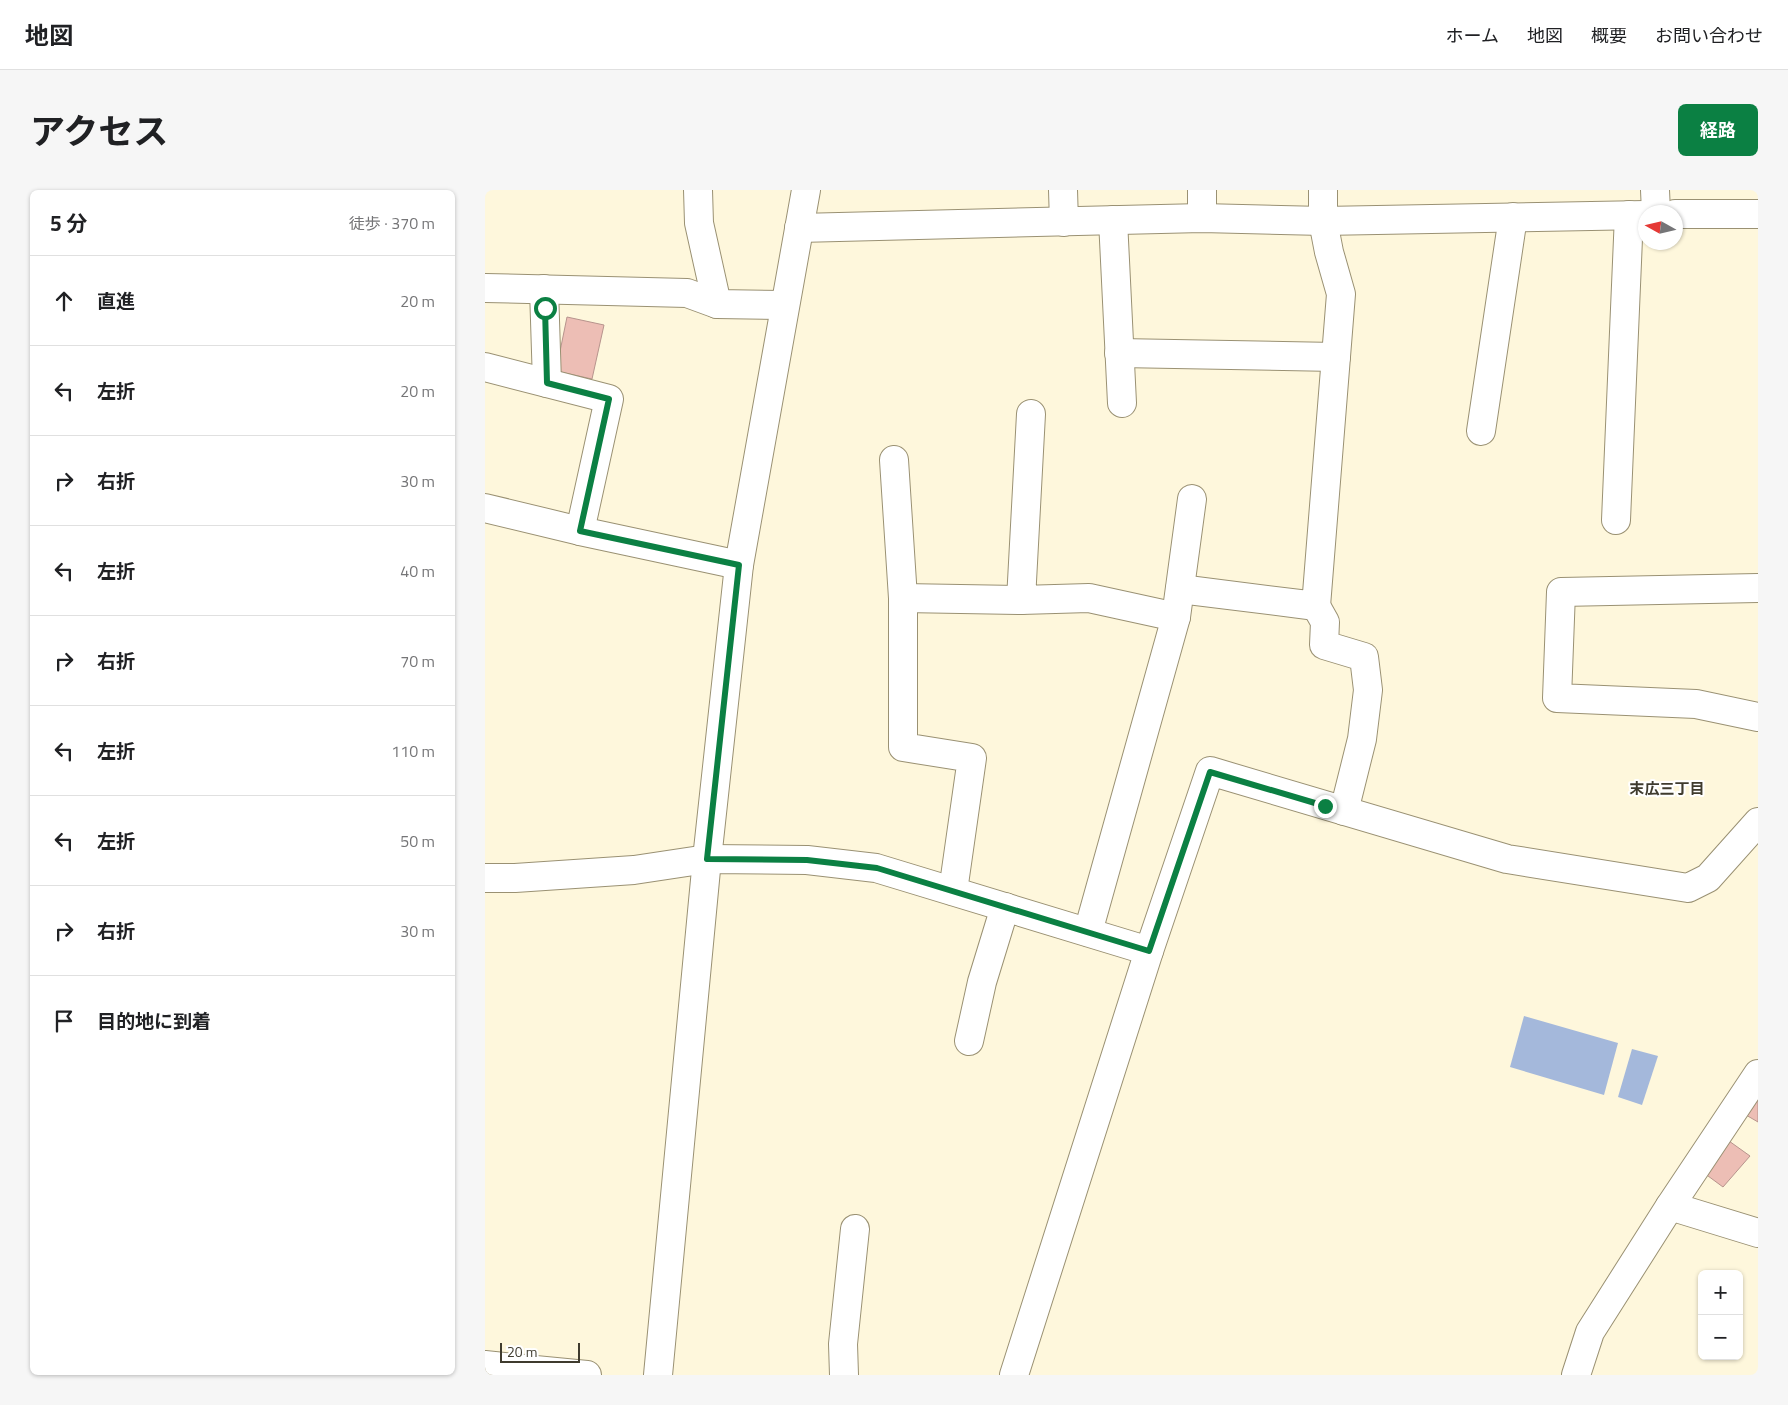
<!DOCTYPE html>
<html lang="ja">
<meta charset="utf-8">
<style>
body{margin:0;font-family:"Titillium Web","Noto Sans JP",sans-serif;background:#f6f6f6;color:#202124}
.controls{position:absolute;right:15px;bottom:15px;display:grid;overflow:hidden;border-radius:8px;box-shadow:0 1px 4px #0004}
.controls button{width:45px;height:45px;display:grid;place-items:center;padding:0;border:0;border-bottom:1px solid #e0e0e0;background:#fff;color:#202124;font:25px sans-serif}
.compass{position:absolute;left:1153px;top:15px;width:45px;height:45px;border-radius:50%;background:#fff;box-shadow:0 1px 4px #0004;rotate:278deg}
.scale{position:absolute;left:15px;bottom:12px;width:80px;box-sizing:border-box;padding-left:5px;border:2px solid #3f3b2e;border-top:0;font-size:14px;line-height:18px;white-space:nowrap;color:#3f3b2e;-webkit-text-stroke:4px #fff;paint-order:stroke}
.stop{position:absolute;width:15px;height:15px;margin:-11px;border:4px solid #0b8043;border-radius:50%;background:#fff}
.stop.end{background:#0b8043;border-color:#fff;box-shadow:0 1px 5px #0008}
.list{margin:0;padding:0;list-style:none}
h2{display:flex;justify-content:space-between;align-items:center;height:65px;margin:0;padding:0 20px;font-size:21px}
h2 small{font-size:16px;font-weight:400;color:#757577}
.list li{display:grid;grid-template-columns:32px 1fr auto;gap:15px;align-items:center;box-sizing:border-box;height:90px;padding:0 20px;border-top:1px solid #e0e0e0}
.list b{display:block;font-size:19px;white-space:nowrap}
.list em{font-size:16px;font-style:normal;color:#757577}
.icon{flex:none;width:28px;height:28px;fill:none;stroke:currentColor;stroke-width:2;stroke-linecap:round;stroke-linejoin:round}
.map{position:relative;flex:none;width:1273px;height:1185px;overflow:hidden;border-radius:8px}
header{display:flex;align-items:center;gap:30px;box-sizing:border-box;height:70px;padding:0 25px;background:#fff;border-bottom:1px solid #e0e0e0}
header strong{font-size:24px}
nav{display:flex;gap:28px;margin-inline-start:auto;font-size:18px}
.intro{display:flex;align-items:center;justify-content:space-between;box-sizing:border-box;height:120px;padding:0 30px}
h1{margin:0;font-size:35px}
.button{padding:12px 22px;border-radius:8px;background:#0b8043;color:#fff;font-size:18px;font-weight:700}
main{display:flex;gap:30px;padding:0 30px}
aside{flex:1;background:#fff;border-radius:8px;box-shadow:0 1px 4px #0004}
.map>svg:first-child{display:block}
</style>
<header>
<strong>地図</strong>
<nav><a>ホーム</a><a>地図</a><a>概要</a><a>お問い合わせ</a></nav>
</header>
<div class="intro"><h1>アクセス</h1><a class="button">経路</a></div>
<main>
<aside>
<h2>5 分<small>徒歩 · 370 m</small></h2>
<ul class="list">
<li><svg class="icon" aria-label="ahead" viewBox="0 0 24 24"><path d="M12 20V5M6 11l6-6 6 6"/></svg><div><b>直進</b></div><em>20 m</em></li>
<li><svg class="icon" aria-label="left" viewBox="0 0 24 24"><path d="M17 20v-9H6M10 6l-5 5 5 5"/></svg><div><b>左折</b></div><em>20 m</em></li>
<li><svg class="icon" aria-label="right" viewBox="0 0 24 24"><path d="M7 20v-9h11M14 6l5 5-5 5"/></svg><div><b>右折</b></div><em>30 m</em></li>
<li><svg class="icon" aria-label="left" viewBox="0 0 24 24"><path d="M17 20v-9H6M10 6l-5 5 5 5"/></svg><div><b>左折</b></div><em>40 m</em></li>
<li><svg class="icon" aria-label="right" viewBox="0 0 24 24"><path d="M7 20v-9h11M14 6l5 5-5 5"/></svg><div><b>右折</b></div><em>70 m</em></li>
<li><svg class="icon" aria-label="left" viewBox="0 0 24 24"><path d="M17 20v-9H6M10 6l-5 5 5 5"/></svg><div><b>左折</b></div><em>110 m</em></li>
<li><svg class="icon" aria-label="left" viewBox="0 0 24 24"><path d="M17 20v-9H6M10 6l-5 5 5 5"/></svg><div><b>左折</b></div><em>50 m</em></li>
<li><svg class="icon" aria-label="right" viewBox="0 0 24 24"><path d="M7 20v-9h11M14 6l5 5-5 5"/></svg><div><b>右折</b></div><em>30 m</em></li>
<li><svg class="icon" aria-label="arrive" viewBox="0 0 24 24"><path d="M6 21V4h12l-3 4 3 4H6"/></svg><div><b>目的地に到着</b></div></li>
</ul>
</aside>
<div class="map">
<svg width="1273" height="1185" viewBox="0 0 1273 1185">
<rect width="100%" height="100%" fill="#fef7dc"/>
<g fill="#a4b8db">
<polygon points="1039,826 1133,853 1119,905 1025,877"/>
<polygon points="1147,859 1173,866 1157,915 1133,907"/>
</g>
<g fill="#edbeb5" stroke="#b7948d">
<polygon points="82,127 119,135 107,189 71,181"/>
<polygon points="1273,904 1273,932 1261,925"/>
<polygon points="1244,951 1265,966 1238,997 1219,983"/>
</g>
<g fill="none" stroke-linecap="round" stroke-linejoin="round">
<g stroke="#9a9173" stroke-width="30">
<g id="minor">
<polyline points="213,0 214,33 232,114"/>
<polyline points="578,0 579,32"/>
<polyline points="717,0 717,28"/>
<polyline points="1170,0 1171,22"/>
<polyline points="1190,24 1273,24"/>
<polyline points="628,30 637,213"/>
<polyline points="314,38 717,28 838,31 1160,25"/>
<polyline points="0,98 202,103 232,114 299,115"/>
<polyline points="59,99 62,193"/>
<polyline points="634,163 851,167"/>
<polyline points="0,177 124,209 95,341"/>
<polyline points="546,224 536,410 604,408 691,427"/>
<polyline points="996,241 1028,27"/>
<polyline points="409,270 418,408 418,557 487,568 468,701"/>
<polyline points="0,318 95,341 254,375"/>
<polyline points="1131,330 1144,25"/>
<polyline points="1273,398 1076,402 1072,508 1211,514 1273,527"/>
<polyline points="695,399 831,416 856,104 844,62 838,31 838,0"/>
<polyline points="418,408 536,410"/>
<polyline points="831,416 840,432 839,455 879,467 883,500 877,549 859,621"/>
<polyline points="0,688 30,688 149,680 222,669 322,670 391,678 664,761"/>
<polyline points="603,742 691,427 707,309"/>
<polyline points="484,851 497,792 520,717"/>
<polyline points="1185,1016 1273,1043"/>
<polyline points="0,1175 102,1185"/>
<polyline points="173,1185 222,669 254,375 321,0"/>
<polyline points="359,1185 358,1154 370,1039"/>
<polyline points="529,1185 664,761 725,581 1022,669 1203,698 1223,688 1273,632"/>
<polyline points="1091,1185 1105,1142 1185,1016 1273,884"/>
</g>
</g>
<use href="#minor" stroke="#fff" stroke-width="28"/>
</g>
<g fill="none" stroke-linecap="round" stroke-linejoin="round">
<polyline stroke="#0b8043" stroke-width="6" points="60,118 62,193 124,209 95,341 254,375 222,669 322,670 392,678 664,761 725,582 840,616"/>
</g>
<g text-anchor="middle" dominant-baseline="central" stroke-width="4" stroke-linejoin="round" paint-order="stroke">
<g font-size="15" font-weight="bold" fill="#3f3b2e" stroke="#fff">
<text x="1182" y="598">末広三丁目</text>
</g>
</g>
</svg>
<div class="controls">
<button>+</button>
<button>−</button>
</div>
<svg class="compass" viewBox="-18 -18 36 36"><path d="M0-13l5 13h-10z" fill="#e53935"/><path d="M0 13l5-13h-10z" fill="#757577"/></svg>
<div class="scale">20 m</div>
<div class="stop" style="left:60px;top:118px"></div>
<div class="stop end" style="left:840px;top:616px"></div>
</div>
</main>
